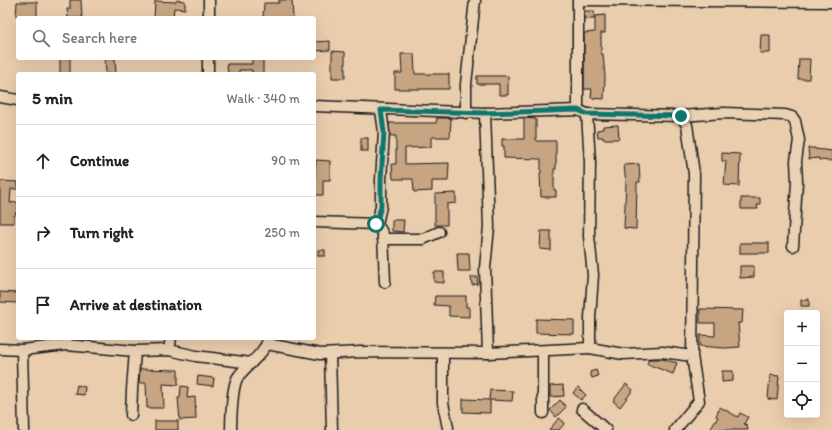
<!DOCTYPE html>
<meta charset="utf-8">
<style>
body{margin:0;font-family:Itim,sans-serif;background:#f2f2f2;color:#222}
.controls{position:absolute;right:12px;bottom:12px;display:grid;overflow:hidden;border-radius:4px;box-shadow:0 4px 16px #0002}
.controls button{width:36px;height:36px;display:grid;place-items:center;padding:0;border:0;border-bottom:1px solid #e0e0e0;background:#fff;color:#222;font:20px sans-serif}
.stop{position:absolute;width:12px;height:12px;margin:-9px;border:3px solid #0f766e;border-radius:50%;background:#fff}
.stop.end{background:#0f766e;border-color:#fff;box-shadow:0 1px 4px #0008}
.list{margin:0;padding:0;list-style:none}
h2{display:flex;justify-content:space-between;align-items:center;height:52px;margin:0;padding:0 16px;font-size:17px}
h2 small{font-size:13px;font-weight:400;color:#767676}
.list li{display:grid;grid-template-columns:26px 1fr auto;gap:12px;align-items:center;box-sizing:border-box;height:72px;padding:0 16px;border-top:1px solid #e0e0e0}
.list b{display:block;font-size:15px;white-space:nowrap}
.list em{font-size:13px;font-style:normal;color:#767676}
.icon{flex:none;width:22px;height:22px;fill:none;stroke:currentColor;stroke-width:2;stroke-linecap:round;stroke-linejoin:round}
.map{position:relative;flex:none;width:832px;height:430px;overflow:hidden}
.search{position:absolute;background:#fff;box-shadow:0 4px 16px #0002;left:16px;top:16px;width:300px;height:44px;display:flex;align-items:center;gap:10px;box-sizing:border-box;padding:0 14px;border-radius:4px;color:#767676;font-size:15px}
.panel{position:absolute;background:#fff;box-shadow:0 4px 16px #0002;left:16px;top:72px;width:300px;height:268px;border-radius:4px}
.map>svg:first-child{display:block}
</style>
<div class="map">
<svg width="832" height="430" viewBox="0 0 832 430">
<rect width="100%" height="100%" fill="#e9cdad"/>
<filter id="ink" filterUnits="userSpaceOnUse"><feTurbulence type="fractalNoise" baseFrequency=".025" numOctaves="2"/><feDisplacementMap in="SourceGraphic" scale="8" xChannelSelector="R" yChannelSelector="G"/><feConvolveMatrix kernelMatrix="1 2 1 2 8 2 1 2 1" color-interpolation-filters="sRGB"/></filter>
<g filter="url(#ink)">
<g fill="#c7a583" stroke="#1c1c1c">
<polygon points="70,0 81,0 82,18 68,18 67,9 70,9"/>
<polygon points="177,0 185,1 185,9 174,8 173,18 154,18 155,1 176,2"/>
<polygon points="279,0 292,0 293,18 263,18 264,3 279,3"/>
<polygon points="17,2 37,2 37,17 16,16"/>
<rect x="584" y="11" width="10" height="8"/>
<polygon points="605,15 605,33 601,33 601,54 603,54 605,77 604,99 591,98 592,89 584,89 584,33 595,32 595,16"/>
<polygon points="761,35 770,35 770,53 760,53"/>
<polygon points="330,41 330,50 314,51 314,42"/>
<polygon points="332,51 345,52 345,78 332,78"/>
<polygon points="401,54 414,54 415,74 449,74 449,89 395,89 395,73 402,73"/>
<rect x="60" y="58" width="10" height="16"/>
<polygon points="105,58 115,58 116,74 106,74"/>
<polygon points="252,58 263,58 263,74 252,74 252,70 239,70 239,74 228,74 227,64 252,64"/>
<polygon points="799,59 810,59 809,79 798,79"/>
<polygon points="477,76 508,76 508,95 499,95 499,84 477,84"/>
<polygon points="437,118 451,118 450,137 431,137 431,147 405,148 405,164 449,163 448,181 432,181 432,191 414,192 413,179 393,179 392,164 396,164 396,136 390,136 389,123 436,123"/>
<polygon points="524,118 536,119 536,141 556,141 556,169 554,169 554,190 556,190 556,197 541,197 540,173 541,173 541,159 504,158 504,146 502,146 502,139 524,139"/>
<polygon points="618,125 619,139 603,139 603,137 598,137 597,130 603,129 603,126"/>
<rect x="361" y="138" width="7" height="13"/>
<polygon points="808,148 815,148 815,149 832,151 832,161 819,160 819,158 809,159"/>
<polygon points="722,153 740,154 739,186 724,185 726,161 722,161"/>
<polygon points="316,160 330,161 330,180 323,180 323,195 314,195"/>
<polygon points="639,164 640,182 637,182 636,229 624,228 626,183 624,165"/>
<polygon points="0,181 18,182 18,189 11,189 10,203 18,202 18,212 16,212 14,217 14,223 0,223"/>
<polygon points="456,193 456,203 447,204 447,225 435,225 435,194"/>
<polygon points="741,198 760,198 760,205 757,205 758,209 741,209"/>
<polygon points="392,220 404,220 403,232 392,231"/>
<polygon points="541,231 551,231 551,250 540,249"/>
<rect x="740" y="243" width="29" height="10"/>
<rect x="318" y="250" width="7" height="6"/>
<polygon points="457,253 469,253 470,271 458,271"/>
<polygon points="740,266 754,266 754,277 740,278"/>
<polygon points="434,272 444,272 444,283 434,282"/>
<polygon points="471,277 477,277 478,284 472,285"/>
<polygon points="0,292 18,293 18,303 0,302"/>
<polygon points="435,296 466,296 466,307 469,307 469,317 449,316 449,306 434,305"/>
<polygon points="809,299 809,306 801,306 801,300"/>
<polygon points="700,309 743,310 742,323 738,323 740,347 724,348 700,346 700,335 715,336 715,323 700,323"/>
<polygon points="536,319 574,320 574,334 536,333"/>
<polygon points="649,359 662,359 677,363 673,374 647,364"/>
<polygon points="140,369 178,370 178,385 163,384 164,408 147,408 146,383 139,383"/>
<polygon points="596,370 598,376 592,378 590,372"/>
<polygon points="722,371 733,371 733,381 722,382"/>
<polygon points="770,375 779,376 777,400 768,399"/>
<polygon points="198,376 214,378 213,386 197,384"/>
<polygon points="626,384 633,390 620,407 613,401"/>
<polygon points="77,385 85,387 84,395 75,394"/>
<polygon points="563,385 564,396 550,397 550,386"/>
<polygon points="181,386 188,387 187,398 195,397 196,419 180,420 178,398 180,398"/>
<polygon points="578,387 586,395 581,400 573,393"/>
<polygon points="490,390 513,391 512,401 490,400 490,413 463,412 463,399 489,400"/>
<polygon points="560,400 566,407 556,417 550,410"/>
<polygon points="720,407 738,417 740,413 748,417 744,424 747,425 748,430 710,430 718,417 716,416"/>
<polygon points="559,418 565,423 559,430 549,430"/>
<rect x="155" y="421" width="23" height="9"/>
</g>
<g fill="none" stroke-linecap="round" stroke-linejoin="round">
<g stroke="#1c1c1c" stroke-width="13">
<g id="minor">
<polyline points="209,0 209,18"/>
<polyline points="582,0 832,2"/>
<polyline points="208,74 208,58"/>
<polyline points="0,97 18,100"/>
<polyline points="314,106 485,113 578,110 587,114"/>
<polyline points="578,110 578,0"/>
<polyline points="466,113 466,84 475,0"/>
<polyline points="485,113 489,227 485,268 488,353 590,348"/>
<polyline points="681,116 724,113 785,115 792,117 795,121 799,140 796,161 797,182 793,246"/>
<polyline points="314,222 377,224 381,206 381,180 384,132 381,110"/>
<polyline points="377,224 383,234 385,282"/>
<polyline points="383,239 423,239 439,232"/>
<polyline points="267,344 320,354 361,352 488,353"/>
<polyline points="0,349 22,350 66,345 135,351 169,350 196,356 251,363"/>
<polyline points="22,350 24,430"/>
<polyline points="169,350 171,338"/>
<polyline points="543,351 543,413"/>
<polyline points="443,353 443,403 448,428"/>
<polyline points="330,354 332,430"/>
<polyline points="582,409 606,430"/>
<polyline points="131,415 132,390 135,351"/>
<path d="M231,430c0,-10 1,-45 7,-53 9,-13 26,-22 31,-39"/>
<polyline points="675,430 699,401 692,356 694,174 687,125 681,116 587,114 590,162 589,236 593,275 590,318 590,348 623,354 662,352 692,356"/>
</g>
</g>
<use href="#minor" stroke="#ebd1b3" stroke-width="10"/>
</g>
</g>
<g fill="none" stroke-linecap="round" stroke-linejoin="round" filter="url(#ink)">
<polyline stroke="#0f766e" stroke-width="5" points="376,224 381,206 381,180 384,132 381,110 485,113 578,110 587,114 681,116"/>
</g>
</svg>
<div class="controls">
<button>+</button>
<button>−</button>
<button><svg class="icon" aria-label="locate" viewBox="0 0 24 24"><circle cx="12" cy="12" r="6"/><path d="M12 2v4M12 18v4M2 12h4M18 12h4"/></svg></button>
</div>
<div class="stop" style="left:376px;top:224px"></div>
<div class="stop end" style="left:681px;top:116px"></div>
<div class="search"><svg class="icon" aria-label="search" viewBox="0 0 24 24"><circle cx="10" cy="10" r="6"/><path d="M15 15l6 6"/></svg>Search here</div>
<section class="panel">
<h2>5 min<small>Walk · 340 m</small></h2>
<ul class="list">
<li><svg class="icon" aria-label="ahead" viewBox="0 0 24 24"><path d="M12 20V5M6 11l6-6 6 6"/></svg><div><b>Continue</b></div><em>90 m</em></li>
<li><svg class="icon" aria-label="right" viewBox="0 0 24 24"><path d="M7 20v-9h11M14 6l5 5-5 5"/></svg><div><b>Turn right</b></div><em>250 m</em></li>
<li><svg class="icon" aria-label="arrive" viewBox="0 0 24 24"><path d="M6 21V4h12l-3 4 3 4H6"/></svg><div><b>Arrive at destination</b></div></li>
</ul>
</section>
</div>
